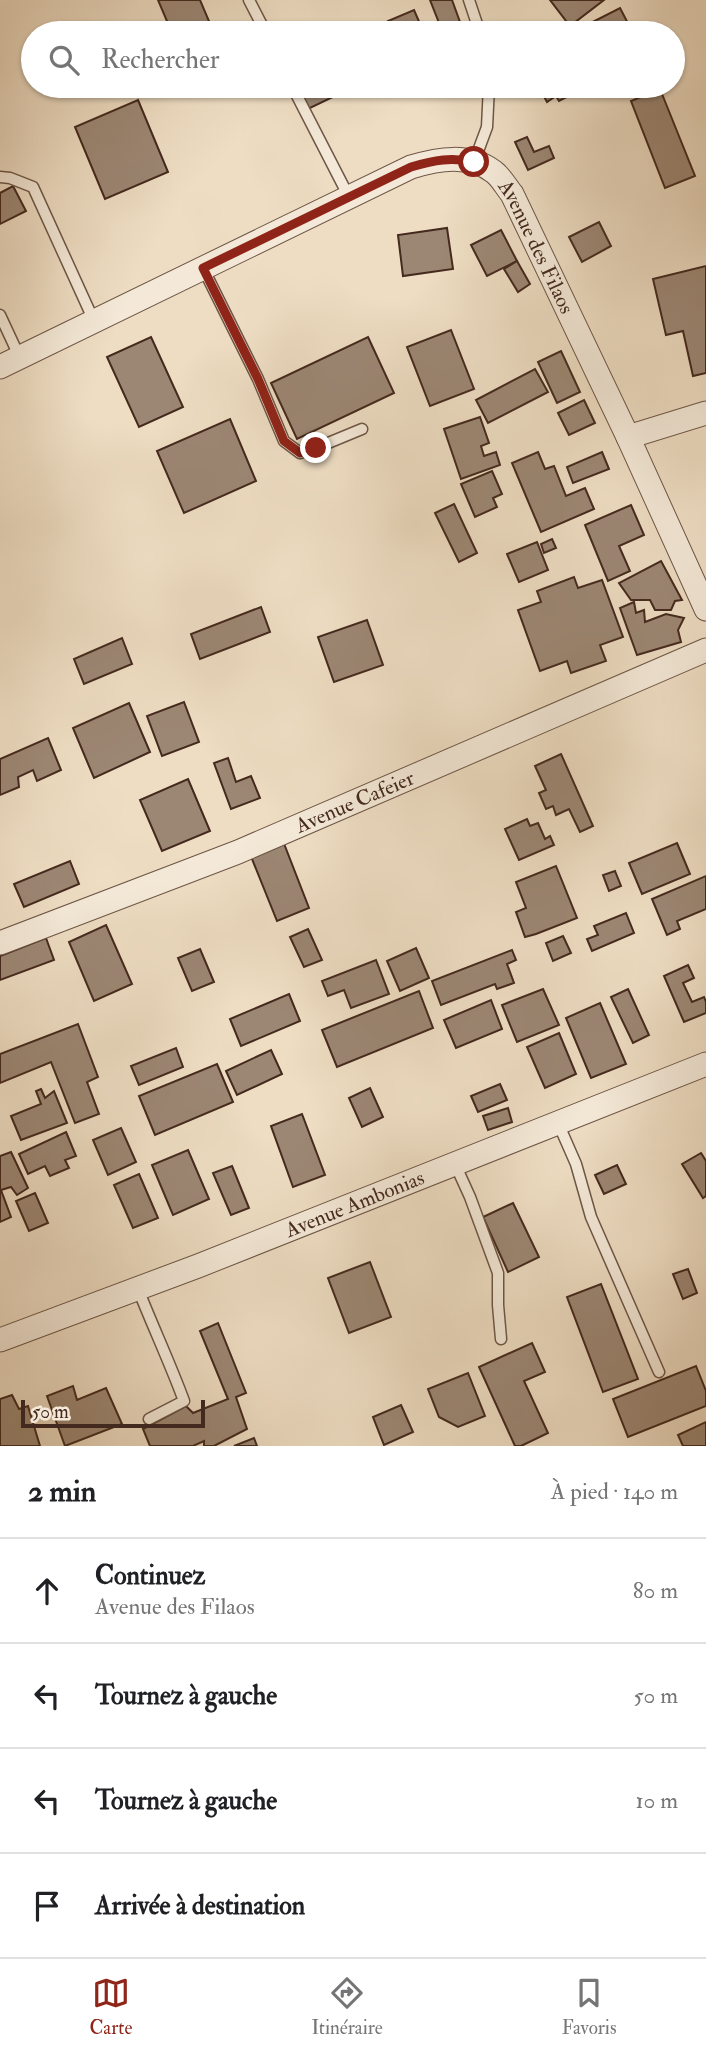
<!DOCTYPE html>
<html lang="fr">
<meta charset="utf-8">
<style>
body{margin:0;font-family:"IM FELL Double Pica",serif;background:#f6f6f6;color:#202124}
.scale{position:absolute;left:21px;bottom:18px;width:184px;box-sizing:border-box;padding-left:7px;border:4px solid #44291e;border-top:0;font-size:19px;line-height:24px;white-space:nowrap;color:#44291e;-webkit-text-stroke:5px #f4e9d8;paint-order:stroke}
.stop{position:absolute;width:21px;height:21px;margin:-16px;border:5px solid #8f2418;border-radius:50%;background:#fff}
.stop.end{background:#8f2418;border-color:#fff;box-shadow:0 2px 7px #0008}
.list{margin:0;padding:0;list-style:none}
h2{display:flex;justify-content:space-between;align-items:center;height:91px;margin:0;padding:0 28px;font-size:30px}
h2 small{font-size:23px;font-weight:400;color:#757577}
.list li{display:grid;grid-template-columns:46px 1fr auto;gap:21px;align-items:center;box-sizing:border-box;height:105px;padding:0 28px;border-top:2px solid #e0e0e0}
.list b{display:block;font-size:26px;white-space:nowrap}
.list p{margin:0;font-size:23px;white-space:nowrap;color:#757577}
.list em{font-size:23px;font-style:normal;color:#757577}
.icon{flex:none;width:38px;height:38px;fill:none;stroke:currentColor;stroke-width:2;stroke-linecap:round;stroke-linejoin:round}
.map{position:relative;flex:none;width:706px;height:1446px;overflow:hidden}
.search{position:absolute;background:#fff;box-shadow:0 2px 5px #0004;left:21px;right:21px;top:21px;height:77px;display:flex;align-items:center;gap:18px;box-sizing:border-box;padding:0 24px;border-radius:38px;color:#757577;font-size:26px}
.sheet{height:511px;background:#fff}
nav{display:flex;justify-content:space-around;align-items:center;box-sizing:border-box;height:98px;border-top:2px solid #e0e0e0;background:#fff;font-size:19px;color:#757577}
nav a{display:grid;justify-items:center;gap:4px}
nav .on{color:#8f2418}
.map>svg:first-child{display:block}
</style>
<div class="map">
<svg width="706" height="1446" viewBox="0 0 706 1446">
<rect width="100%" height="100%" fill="#eeddc3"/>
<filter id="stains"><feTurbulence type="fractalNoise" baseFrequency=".00286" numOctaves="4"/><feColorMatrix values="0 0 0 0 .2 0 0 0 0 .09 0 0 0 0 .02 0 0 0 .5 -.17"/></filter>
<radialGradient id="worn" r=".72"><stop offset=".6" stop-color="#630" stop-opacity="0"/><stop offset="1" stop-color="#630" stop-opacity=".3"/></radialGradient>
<g fill="#9c8774" stroke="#44291e" stroke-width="2">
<polygon points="158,0 200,0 214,33 172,33"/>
<polygon points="430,0 452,0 464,33 443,33"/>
<polygon points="550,0 604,0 570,26"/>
<polygon points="620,8 633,33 571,33"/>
<polygon points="414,10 424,33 393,33 388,21"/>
<polygon points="298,86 335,86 339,94 308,109"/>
<polygon points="542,86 588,86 559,101 556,96 547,102 539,87"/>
<polygon points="632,86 651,86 636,93"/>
<polygon points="660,89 695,176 665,188 631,101"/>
<polygon points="138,100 168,172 105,199 75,127"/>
<polygon points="527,137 534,152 549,146 554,158 528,170 515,142"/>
<polygon points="13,186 26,211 0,224 0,193"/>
<polygon points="599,222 611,246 582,262 569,237"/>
<polygon points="447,228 453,269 403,276 398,235"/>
<polygon points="501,230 517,261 487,276 471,245"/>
<polygon points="517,261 530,284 518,292 504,269"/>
<polygon points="706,266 706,373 693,376 683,331 666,335 653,279"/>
<polygon points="451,330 474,389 430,406 407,347"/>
<polygon points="151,337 183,407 139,427 107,357"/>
<polygon points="368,337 394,393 297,439 271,383"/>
<polygon points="561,351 580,392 557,403 538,362"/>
<polygon points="535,369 548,392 488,423 476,400"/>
<polygon points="584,400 595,423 569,435 558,413"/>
<polygon points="480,417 489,443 481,446 484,456 496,452 500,465 461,479 444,429"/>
<polygon points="230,419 256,481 184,513 157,451"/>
<polygon points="538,452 545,469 554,466 566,496 585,488 594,509 541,532 512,463"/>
<polygon points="602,452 609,469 573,483 567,467"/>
<polygon points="492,471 502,494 493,498 497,507 475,517 461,484"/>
<polygon points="454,504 477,553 459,562 435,513"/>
<polygon points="631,505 644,535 619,546 630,571 608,581 585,525"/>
<polygon points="552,539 556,548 544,553 541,544"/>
<polygon points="537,542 548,570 519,582 507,554"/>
<polygon points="661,561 682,600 675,601 671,610 655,610 650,600 631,600 619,583"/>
<polygon points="574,577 578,588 602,580 623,637 600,645 606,661 571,673 567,661 540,671 518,610 541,602 537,591"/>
<polygon points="634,602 636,613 644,610 645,622 666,614 684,618 678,630 681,642 637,655 620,608"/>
<polygon points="261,607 270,632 200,659 191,634"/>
<polygon points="367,620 383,665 334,682 318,637"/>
<polygon points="122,638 132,664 84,684 74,659"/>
<polygon points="184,702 199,742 162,756 147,716"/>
<polygon points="129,703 150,752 94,778 73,728"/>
<polygon points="48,738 61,770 37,781 33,770 18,777 19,787 0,795 0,759"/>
<polygon points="561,754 593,826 580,832 569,809 556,815 553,806 546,809 539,793 546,790 535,766"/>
<polygon points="228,758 236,782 251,776 260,798 231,809 214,763"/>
<polygon points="188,779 210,831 162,851 140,800"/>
<polygon points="527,819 530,826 538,823 545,839 550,836 554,845 519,860 505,829"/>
<polygon points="283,841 309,908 277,921 250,854"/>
<polygon points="677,843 690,874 642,894 629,863"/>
<polygon points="70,861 79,884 24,907 14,884"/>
<polygon points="556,866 577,918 536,934 525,937 516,912 526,908 516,882"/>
<polygon points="615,871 621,886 609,891 603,875"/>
<polygon points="706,876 706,909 677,921 680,929 667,935 652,899"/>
<polygon points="626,913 634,933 592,951 587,939 598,935 594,926"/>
<polygon points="106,925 132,984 94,1001 69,942"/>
<polygon points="308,929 322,960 304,967 290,937"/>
<polygon points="563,936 571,953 553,961 546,943"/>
<polygon points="46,938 54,960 0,980 0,956"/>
<polygon points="416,948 429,978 400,991 387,961"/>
<polygon points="200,949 214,982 192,991 178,958"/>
<polygon points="512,950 516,960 507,964 514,983 497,989 495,984 441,1005 432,981"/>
<polygon points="376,960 389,994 351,1008 344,990 328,996 322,981"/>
<polygon points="688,965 694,978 683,983 692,1002 704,997 706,1002 706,1013 684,1022 664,976"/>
<polygon points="543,989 559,1025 517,1042 502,1005"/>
<polygon points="628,989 649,1035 633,1043 611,997"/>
<polygon points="419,991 433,1028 337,1067 322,1030"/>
<polygon points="289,994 300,1021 241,1046 230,1019"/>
<polygon points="491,1000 502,1029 456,1048 444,1020"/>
<polygon points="600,1003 626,1064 591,1078 566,1018"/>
<polygon points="78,1024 98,1077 87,1082 99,1114 75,1123 51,1062 0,1083 0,1054"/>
<polygon points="559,1033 576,1074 545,1088 527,1047"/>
<polygon points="176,1048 183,1067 139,1085 131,1066"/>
<polygon points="271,1050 282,1074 237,1095 226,1071"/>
<polygon points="217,1064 233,1102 155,1135 139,1096"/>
<polygon points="500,1084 507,1100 478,1112 471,1096"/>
<polygon points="370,1088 383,1117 362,1127 349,1098"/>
<polygon points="41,1089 45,1098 54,1091 67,1123 21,1140 11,1116 41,1104 36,1091"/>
<polygon points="508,1108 512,1122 488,1130 483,1116"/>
<polygon points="302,1114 325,1175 293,1187 271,1126"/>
<polygon points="121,1128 136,1162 108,1175 93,1140"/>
<polygon points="66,1132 76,1156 65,1160 69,1168 50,1176 45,1166 28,1174 19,1154"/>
<polygon points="188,1150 209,1199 173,1215 152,1165"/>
<polygon points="11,1152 28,1188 17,1195 11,1187 1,1190 11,1217 0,1222 0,1156"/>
<polygon points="701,1153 706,1161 706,1196 703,1198 682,1164"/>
<polygon points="617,1165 626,1184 604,1194 595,1175"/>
<polygon points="232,1166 249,1208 231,1215 213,1173"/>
<polygon points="139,1174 158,1218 133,1228 114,1185"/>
<polygon points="35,1193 48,1223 29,1231 16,1201"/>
<polygon points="513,1203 539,1257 508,1272 483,1217"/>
<polygon points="370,1262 391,1317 349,1333 328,1278"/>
<polygon points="688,1269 697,1293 683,1299 673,1274"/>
<polygon points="601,1284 638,1379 603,1392 567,1297"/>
<polygon points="218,1323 246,1393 236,1397 247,1429 214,1446 204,1446 204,1441 193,1446 150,1446 143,1429 186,1406 193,1413 228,1399 200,1331"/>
<polygon points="532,1343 545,1372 524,1381 548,1433 521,1446 515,1446 479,1367"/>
<polygon points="696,1366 706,1391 706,1406 628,1437 613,1399"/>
<polygon points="468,1373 485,1416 458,1427 439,1417 428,1389"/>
<polygon points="73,1386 77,1400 106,1388 122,1424 65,1446 47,1396"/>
<polygon points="12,1395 19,1409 28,1406 40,1446 0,1446 0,1399"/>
<polygon points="401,1405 413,1432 384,1445 373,1417"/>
<polygon points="706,1422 706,1446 683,1446 678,1435"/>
<polygon points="254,1438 257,1446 234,1446"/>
</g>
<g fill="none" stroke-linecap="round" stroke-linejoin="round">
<g stroke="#6e5647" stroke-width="13">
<g id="lane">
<polyline points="249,0 266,33"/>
<polyline points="469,0 480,33"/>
<polyline points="292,86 349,197"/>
<polyline points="474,162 487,127 489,86"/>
<polyline points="0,177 10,178 33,187 94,321"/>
<polyline points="203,268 258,379 284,441 300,453 316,448 362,429"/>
<polyline points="0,315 20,358"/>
<polyline points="558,1123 576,1164 591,1217 659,1372"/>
<polyline points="455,1164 470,1197 498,1273 498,1305 501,1339"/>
<path d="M138,1289c15,38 32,74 46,112l-35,18"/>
</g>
</g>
<g stroke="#6e5647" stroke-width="25">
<g id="street">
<path id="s1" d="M0,367l411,-200c27,-8 58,-14 83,5 7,5 12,15 18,22l116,243 78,172"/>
<polyline points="628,437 706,413"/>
<path id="s2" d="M0,943l238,-91 468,-202"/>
<path id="s3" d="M0,1340l198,-74 508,-202"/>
</g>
</g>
<use href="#lane" stroke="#f4e9d8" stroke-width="10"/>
<use href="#street" stroke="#f4e9d8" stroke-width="23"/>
</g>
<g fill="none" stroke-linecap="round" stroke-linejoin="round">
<path stroke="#8f2418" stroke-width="9" d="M316,448l-16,5 -16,-12 -26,-62 -55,-111 208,-101c24,-7 40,-10 63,-5"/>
</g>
<g text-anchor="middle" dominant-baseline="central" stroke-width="5" stroke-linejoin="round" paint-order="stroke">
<g font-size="21" fill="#44291e" stroke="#f4e9d8">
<text stroke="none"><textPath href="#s1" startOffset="630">Avenue des Filaos</textPath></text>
<text stroke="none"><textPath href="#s2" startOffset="382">Avenue Cafeier</textPath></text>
<text stroke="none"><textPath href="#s3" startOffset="380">Avenue Ambonias</textPath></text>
</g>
</g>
<rect width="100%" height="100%" filter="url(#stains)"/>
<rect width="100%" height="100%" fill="url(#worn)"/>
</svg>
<div class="scale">50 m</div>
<div class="stop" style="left:474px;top:162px"></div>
<div class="stop end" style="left:316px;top:448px"></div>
<div class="search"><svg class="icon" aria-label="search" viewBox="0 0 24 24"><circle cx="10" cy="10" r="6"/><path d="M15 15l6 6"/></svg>Rechercher</div>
</div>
<section class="sheet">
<h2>2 min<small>À pied · 140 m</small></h2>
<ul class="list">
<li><svg class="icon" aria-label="ahead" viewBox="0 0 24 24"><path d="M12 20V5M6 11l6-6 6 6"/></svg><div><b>Continuez</b><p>Avenue des Filaos</p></div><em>80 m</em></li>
<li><svg class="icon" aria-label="left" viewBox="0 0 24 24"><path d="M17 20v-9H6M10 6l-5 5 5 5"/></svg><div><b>Tournez à gauche</b></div><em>50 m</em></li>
<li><svg class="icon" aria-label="left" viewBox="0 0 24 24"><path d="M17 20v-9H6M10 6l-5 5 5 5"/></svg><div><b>Tournez à gauche</b></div><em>10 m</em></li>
<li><svg class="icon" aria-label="arrive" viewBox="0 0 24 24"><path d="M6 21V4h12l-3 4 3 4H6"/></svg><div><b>Arrivée à destination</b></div></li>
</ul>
</section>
<nav>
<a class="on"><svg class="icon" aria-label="map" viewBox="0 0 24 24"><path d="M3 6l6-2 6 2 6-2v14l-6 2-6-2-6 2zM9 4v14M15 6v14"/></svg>Carte</a>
<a><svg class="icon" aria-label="directions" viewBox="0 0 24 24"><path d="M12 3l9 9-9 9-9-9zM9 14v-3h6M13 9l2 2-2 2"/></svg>Itinéraire</a>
<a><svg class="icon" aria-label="saved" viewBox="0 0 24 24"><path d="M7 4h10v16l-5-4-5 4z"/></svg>Favoris</a>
</nav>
